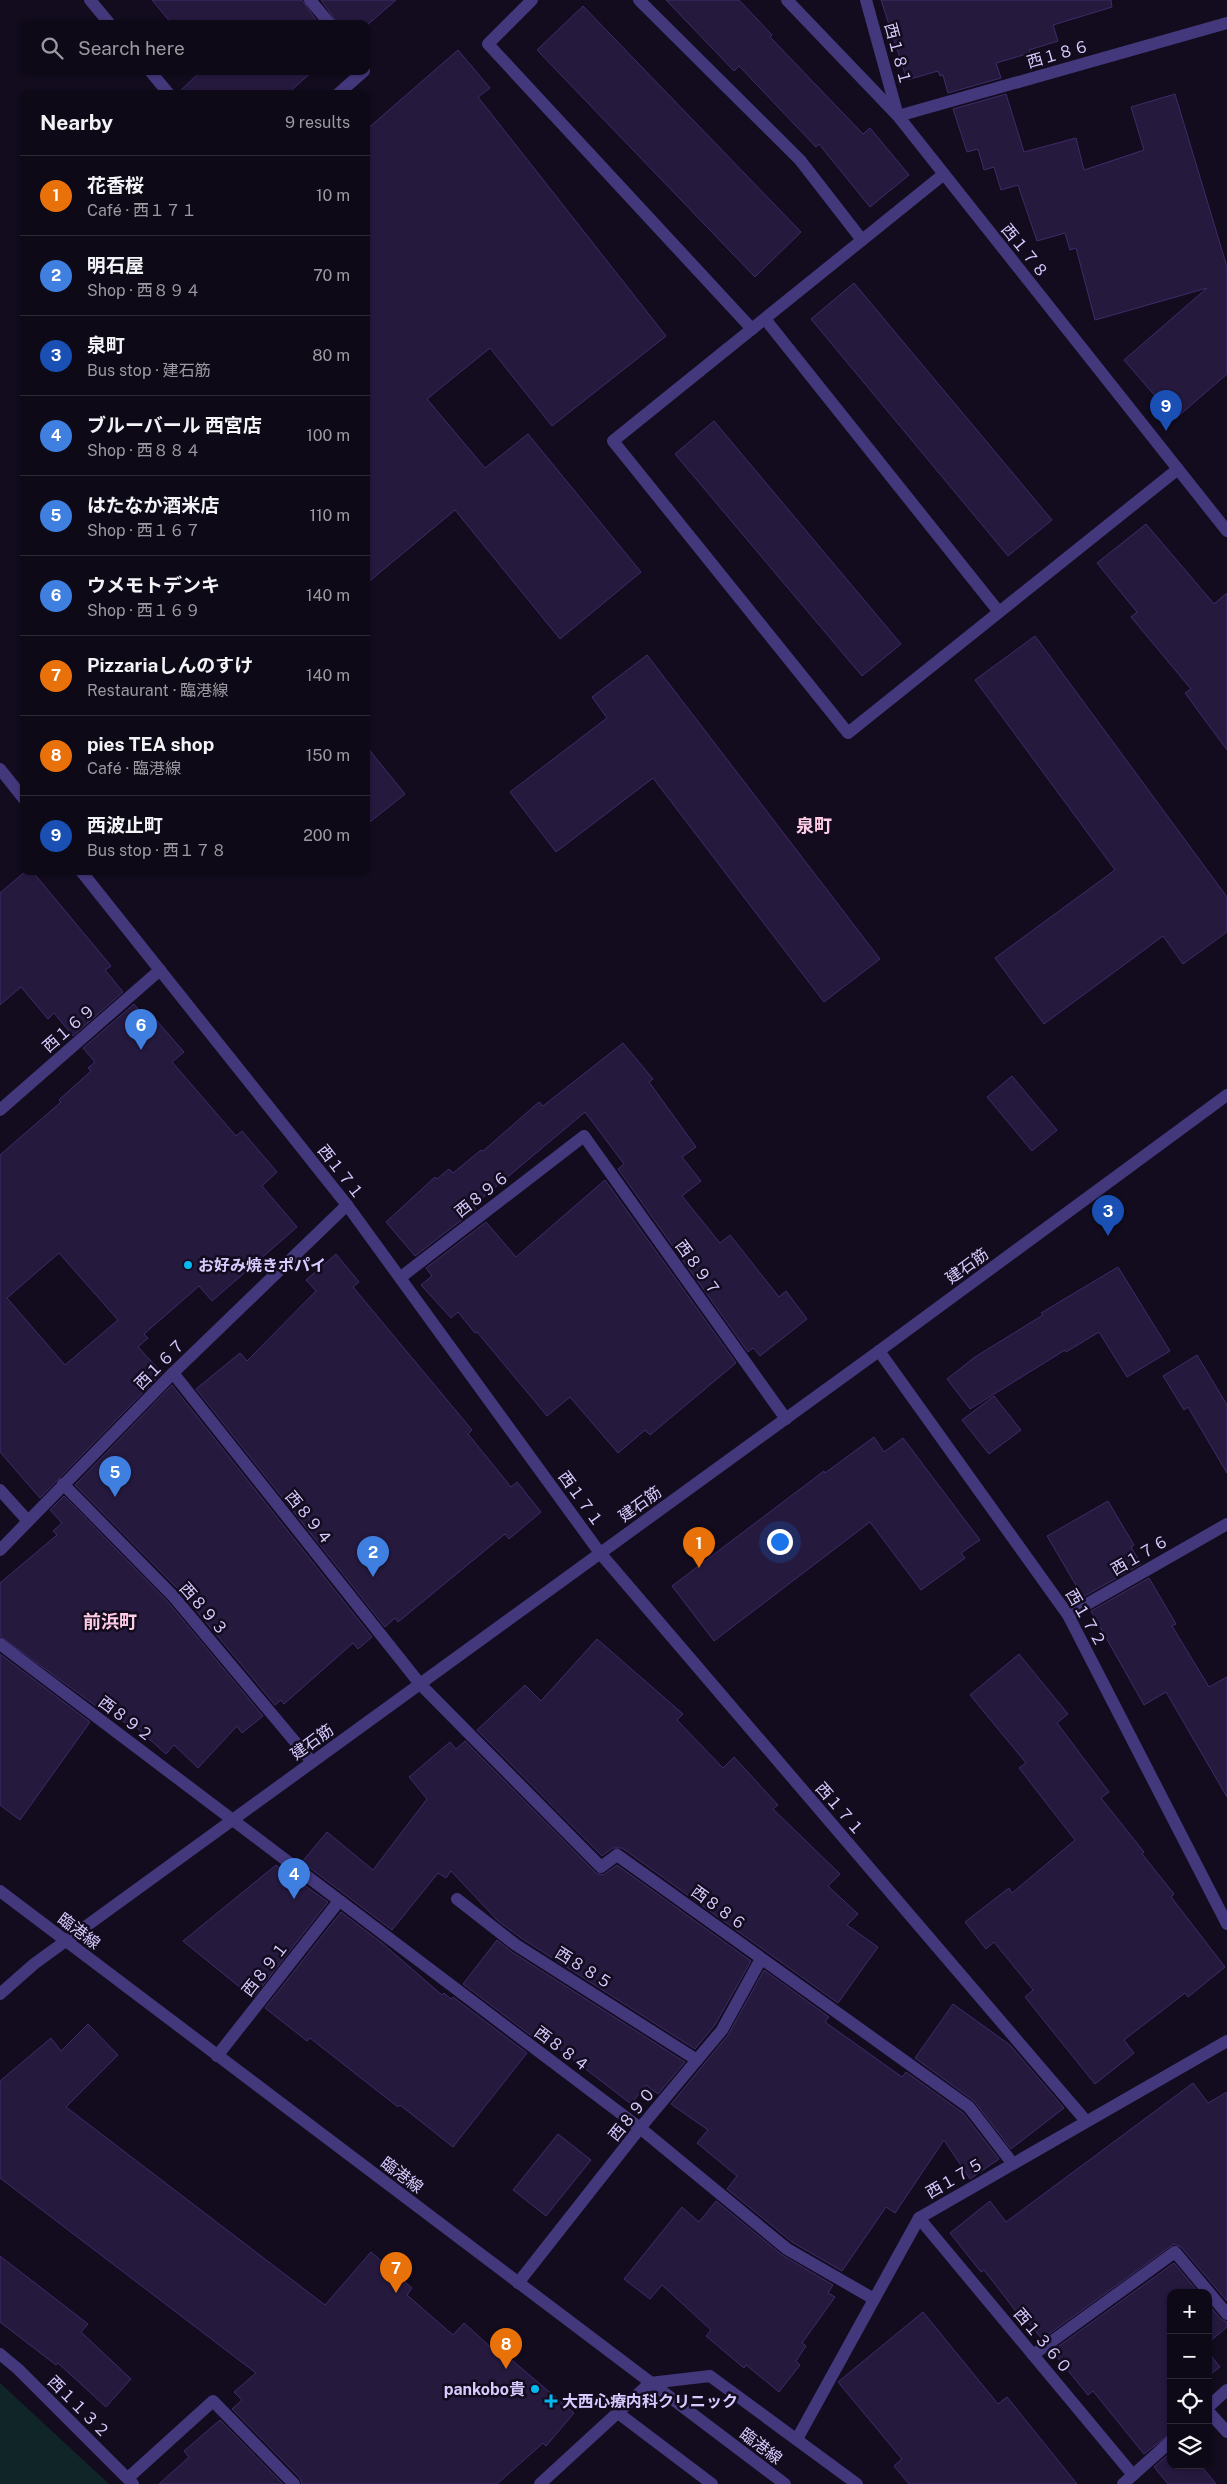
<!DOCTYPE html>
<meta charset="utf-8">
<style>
body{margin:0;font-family:"Public Sans","Noto Sans JP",sans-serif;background:#1c1723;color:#f1f3f6}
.controls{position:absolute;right:15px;bottom:15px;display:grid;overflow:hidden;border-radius:10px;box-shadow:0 1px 4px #0004}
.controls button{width:45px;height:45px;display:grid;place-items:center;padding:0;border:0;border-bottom:1px solid #2e2a35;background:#0e0916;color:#f1f3f6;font:25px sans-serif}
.you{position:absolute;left:779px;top:1541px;width:18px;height:18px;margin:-12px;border:4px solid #fff;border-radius:50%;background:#1a73e8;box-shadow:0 0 0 8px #1a73e833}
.badge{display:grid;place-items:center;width:32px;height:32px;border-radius:50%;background:#04b9f0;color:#fff;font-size:16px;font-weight:700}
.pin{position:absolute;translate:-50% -41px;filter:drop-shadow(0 1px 2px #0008)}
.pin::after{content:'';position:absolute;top:26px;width:18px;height:15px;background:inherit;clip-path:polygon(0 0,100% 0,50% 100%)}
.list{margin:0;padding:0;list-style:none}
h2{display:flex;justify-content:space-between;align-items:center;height:65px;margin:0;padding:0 20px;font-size:21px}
h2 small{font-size:16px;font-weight:400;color:#9b9aa1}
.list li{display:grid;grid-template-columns:32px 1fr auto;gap:15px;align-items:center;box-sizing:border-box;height:80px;padding:0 20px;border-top:1px solid #2e2a35}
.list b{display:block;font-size:19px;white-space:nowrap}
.list p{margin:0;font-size:16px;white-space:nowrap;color:#9b9aa1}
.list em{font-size:16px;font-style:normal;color:#9b9aa1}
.icon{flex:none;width:28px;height:28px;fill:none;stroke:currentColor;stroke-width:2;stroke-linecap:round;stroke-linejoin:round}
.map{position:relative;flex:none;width:1227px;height:2484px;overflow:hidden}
.search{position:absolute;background:#0e0916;box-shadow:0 1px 4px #0004;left:20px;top:20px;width:350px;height:55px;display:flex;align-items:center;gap:12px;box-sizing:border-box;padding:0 18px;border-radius:10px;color:#9b9aa1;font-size:19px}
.panel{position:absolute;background:#0e0916;box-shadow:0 1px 4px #0004;left:20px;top:90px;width:350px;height:785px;border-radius:10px}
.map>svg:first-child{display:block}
</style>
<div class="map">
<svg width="1227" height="2484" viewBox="0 0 1227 2484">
<rect width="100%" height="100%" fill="#120c1e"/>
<polygon fill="#0f2528" points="0,2383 109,2484 0,2484"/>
<g fill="#25193e" stroke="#402b6a" fill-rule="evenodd">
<polygon points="152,0 302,0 319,24 172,24"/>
<polygon points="321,0 396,0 366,26 366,24 338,24"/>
<polygon points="666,0 739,0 772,35 770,37 863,134 870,128 909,175 870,207 819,144 816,147 739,66 734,71"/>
<polygon points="881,0 1111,0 1112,7 1053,25 1058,41 1029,50 1030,53 996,63 1001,78 948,93 943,75 940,76 938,71 907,80"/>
<polygon points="583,6 801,232 755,277 537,50"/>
<polygon points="458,50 490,88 478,97 666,336 552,426 490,348 427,399 485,468 528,434 641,572 560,639 455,510 366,584 366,130"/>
<polygon points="201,71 313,71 287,94 177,94"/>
<polygon points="1006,94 1024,152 1076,138 1084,170 1144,150 1131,107 1175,94 1227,267 1227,374 1175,419 1124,360 1207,288 1095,320 1076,248 1070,250 1065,233 1037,241 1018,185 1001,190 994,167 984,170 978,149 967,152 953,109"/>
<polygon points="854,283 1052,520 1008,556 811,319"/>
<polygon points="714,421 901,644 862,676 675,454"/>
<polygon points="1146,524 1214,604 1227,593 1227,750 1185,693 1191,689 1131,617 1137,612 1097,563"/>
<polygon points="1035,636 1227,897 1227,932 1183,964 1163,936 1044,1024 995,958 1115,870 975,680"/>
<polygon points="647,655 880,959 824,1002 653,778 556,852 510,792 607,718 592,697"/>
<polygon points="366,746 405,794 366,825"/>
<polygon points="26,871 32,871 111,966 105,970 123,992 73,1036 54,1013 48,1019 21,987 0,1005 0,893"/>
<path d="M134,1004l10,12 5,-4 35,40 -12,10 64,74 6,-5 35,41 -15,14 35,41 -85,74 -13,-15 -55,48 4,4 -10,9 24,26 -122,125 -40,-46v-297l61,-53 -2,-2 32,-29 -3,-3 7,-6 -12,-14zM59,1253l59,67 -53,45 -58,-67z"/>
<polygon points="623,1043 653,1079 649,1082 696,1147 682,1157 701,1181 682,1196 720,1243 730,1235 779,1297 786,1291 807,1319 760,1356 753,1348 748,1352 618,1169 624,1164 585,1112 473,1206 476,1209 415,1256 386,1222 435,1177 437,1179 449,1169 453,1173 481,1150 483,1151 539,1102 543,1106"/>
<polygon points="1012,1076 1057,1130 1032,1151 987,1097"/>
<polygon points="605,1180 736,1363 650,1435 645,1430 618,1453 570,1397 547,1416 477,1332 475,1333 458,1312 451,1318 421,1285 432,1276 426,1268 486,1222 516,1257"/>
<polygon points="336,1254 359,1282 353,1287 472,1430 468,1434 511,1487 517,1482 541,1512 509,1539 505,1534 398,1622 395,1618 385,1627 196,1389 240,1353 247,1361 316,1291 306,1280"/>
<polygon points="1118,1267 1170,1351 1127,1377 1099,1332 1066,1352 1065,1350 970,1409 947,1379 975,1357 1043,1315 1041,1313"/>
<polygon points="1197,1355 1227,1405 1227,1473 1188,1407 1184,1410 1163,1376"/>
<polygon points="172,1385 372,1637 358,1649 353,1643 284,1704 281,1700 275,1705 179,1590 75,1485"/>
<polygon points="994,1396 1021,1430 989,1454 962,1420"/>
<polygon points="874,1437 884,1452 903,1438 980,1540 961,1553 965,1558 921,1590 870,1522 714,1641 672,1586 824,1471 825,1473"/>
<polygon points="64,1496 167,1601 263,1716 242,1733 237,1726 198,1768 174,1745 166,1754 129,1721 126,1724 104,1704 100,1709 0,1636 0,1583 57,1535 53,1531 62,1523 50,1510"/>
<polygon points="1108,1501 1134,1545 1131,1547 1141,1564 1083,1597 1047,1536"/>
<polygon points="1149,1578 1176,1624 1172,1626 1209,1687 1227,1677 1227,1797 1166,1692 1144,1705 1091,1611"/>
<polygon points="597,1639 683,1714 677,1720 723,1768 734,1757 778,1805 773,1809 840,1874 828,1886 858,1914 847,1925 878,1947 838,2003 622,1848 613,1848 602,1856 477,1730 525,1685 541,1701"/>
<polygon points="0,1654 90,1722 20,1820 0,1805"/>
<polygon points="1019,1654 1068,1714 1057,1723 1109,1792 1101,1798 1144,1852 1142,1854 1174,1894 1171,1897 1225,1967 1188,1997 1185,1993 1124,2040 1134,2053 1095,2084 1025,1997 1033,1990 994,1942 986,1949 965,1922 1009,1888 1012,1893 1075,1840 1019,1768 1026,1763 970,1695"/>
<polygon points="465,1741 596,1873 603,1875 617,1865 751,1961 715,2025 695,2049 521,1938 498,1921 451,1871 446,1878 438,1873 392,1930 302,1862 327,1832 373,1870 427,1799 409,1777 450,1742 456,1749"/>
<polygon points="276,1865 328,1902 253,1998 183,1941"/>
<polygon points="341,1912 382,1943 442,1995 444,1993 451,1999 453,1997 527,2053 453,2147 400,2105 398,2107 310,2038 307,2041 265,2008"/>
<polygon points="497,1940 512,1952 685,2062 658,2094 646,2085 631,2104 553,2044 552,2046 540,2036 537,2040 463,1984"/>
<polygon points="764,1970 829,2017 825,2022 902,2077 906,2072 963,2113 999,2159 970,2179 944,2140 895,2213 886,2207 842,2271 792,2242 727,2189 737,2176 697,2143 708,2130 671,2104 728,2035"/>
<polygon points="953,2004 1010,2045 1064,2108 1011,2149 974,2101 915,2058"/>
<polygon points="88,2024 118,2055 66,2107 325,2305 371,2252 412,2288 407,2295 453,2335 464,2323 496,2352 499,2349 574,2413 546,2446 543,2443 497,2484 302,2484 300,2478 232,2409 242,2400 234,2392 256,2373 0,2178 0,2081 51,2038 61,2051"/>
<polygon points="1193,2083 1208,2103 1227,2092 1227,2301 1181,2247 1174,2244 1042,2339 1027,2321 1025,2323 984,2270 981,2272 950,2233 990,2201 1006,2222"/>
<polygon points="558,2134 591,2160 546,2216 513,2190"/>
<polygon points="716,2201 782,2255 833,2285 828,2293 835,2297 802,2343 806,2346 796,2361 800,2365 779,2392 746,2365 744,2368 706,2336 711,2330 662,2285 650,2299 624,2279 682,2207 699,2222"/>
<polygon points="0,2256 88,2324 81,2332 131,2379 106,2407 58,2363 56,2365 0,2322"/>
<polygon points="1174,2263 1199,2293 1171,2293 1171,2433 1144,2454 1093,2391 1088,2395 1052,2351"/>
<polygon points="1208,2304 1221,2319 1227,2322 1227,2327 1208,2343"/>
<polygon points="923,2312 998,2404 1007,2397 1077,2484 909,2484 894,2466 902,2459 838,2382"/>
<polygon points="1208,2352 1220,2367 1208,2376"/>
<polygon points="220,2420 283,2484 159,2484 189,2457 184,2451"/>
<polygon points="1171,2452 1171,2465 1204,2465 1202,2467 1216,2484 1168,2484 1154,2467"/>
</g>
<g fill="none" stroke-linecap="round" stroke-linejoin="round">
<g stroke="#44387c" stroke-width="12">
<polyline points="63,1484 173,1596 312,1762"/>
<polyline points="217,2056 339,1901"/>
</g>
<g stroke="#44387c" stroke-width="12">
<polyline points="90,0 110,24"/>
<polyline points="310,0 330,24"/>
<polyline points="532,0 488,44 752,329"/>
<polyline points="639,0 800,160 862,240"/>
<polyline points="866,0 898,116 1227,23"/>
<polyline points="150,71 169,94"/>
<polyline points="338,94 364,71"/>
<polyline points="944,174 613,441 848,733 1178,469"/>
<polyline points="765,319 999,612"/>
<polyline points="0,1110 160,970"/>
<polyline points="401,1277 584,1136 786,1419"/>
<polyline points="879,1351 1068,1615 1227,1924"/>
<polyline points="173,1373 420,1684 601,1867 617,1855 969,2107 1013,2164"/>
<polyline points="0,1490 28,1521"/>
<polyline points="0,1550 173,1373 347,1205"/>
<polyline points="600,1553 1086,2121"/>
<polyline points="1068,1615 1227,1524"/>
<polyline points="0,1644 640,2128 787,2249 874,2299"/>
<polyline points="457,1899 516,1945 697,2060"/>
<polyline points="919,2218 1133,2475 1123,2484"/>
<polyline points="518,2283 640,2128 722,2030 761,1959"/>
<polyline points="0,2354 18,2369 133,2484"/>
<polyline points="1033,2355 1175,2252 1227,2314"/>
<polyline points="1208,2407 1227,2390"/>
<polyline points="1208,2411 1227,2432"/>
<polyline points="618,2413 712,2484"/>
<polyline points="797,2439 919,2218 1227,2041"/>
<polyline points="1133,2475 1171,2441"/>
<polyline points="128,2478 213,2401 294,2484"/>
<polyline points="540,2484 650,2383 710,2376 857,2484"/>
</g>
<g stroke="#44387c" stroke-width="12">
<polyline points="787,0 898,116 1227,531"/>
<polyline points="0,769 24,799"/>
<polyline points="81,871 347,1205 600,1553"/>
<polyline points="0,1891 785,2484"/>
<polyline points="0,1994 34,1964 879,1351 1227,1095"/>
</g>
</g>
<g fill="#04b9f0" stroke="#120c1e" stroke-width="2">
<circle cx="188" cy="1265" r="5"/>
<circle cx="535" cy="2389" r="5"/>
<path d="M548.5 2393.5h5v5h5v5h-5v5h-5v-5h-5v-5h5z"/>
</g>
<g text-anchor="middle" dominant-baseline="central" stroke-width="5" stroke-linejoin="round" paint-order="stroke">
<g font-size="16" fill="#d7cafe" stroke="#120c1e">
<text transform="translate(898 54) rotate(75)">西１８１</text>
<text transform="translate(1058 54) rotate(-16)">西１８６</text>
<text transform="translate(1025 251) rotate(51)">西１７８</text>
<text transform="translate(69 1028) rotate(-41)">西１６９</text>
<text transform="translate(341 1172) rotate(52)">西１７１</text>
<text transform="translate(482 1194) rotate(-38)">西８９６</text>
<text transform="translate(967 1266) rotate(-36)">建石筋</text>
<text transform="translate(698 1268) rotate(54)">西８９７</text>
<text transform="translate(160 1364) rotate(-45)">西１６７</text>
<text transform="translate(581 1499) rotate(54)">西１７１</text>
<text transform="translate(640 1504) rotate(-36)">建石筋</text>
<text transform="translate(309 1518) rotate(51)">西８９４</text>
<text transform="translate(1140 1555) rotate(-30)">西１７６</text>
<text transform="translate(204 1609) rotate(49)">西８９３</text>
<text transform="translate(1086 1618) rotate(60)">西１７２</text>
<text transform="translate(126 1719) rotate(37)">西８９２</text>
<text transform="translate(312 1742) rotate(-36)">建石筋</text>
<text transform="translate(840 1809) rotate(49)">西１７１</text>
<text transform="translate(719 1908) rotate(36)">西８８６</text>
<text transform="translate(79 1931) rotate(37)">臨港線</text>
<text transform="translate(584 1968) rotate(32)">西８８５</text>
<text transform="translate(265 1969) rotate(-52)">西８９１</text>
<text transform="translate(562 2049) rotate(37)">西８８４</text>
<text transform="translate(632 2114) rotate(-51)">西８９０</text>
<text transform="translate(402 2175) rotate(37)">臨港線</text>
<text transform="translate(955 2178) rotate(-30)">西１７５</text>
<text transform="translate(1043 2341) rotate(50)">西１３６０</text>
<text transform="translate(79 2407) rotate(45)">西１１３２</text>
<text transform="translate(761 2446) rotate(37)">臨港線</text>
</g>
<g font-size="16" font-weight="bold" fill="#d7cafe" stroke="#120c1e" text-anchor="start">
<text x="198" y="1265">お好み焼きポパイ</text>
<text x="525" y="2389" text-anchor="end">pankobo貴</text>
<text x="562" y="2401">大西心療内科クリニック</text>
</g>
<g font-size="18" font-weight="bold" fill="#fecce5" stroke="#120c1e">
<text x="814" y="825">泉町</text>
<text x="110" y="1621">前浜町</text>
</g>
</g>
</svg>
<div class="controls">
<button>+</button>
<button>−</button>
<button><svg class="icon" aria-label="locate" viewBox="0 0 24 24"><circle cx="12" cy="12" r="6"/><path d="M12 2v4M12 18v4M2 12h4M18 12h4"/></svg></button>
<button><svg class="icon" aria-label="layers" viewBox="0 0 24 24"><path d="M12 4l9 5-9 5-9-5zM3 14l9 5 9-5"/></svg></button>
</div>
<div class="you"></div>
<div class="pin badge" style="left:699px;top:1568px;background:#e8710a">1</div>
<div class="pin badge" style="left:373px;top:1577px;background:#3f7fe0">2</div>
<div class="pin badge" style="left:1108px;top:1236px;background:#1a4fb4">3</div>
<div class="pin badge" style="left:294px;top:1899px;background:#3f7fe0">4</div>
<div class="pin badge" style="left:115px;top:1497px;background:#3f7fe0">5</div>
<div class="pin badge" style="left:141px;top:1050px;background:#3f7fe0">6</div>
<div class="pin badge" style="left:396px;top:2293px;background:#e8710a">7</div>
<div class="pin badge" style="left:506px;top:2369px;background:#e8710a">8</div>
<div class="pin badge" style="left:1166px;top:431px;background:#1a4fb4">9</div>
<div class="search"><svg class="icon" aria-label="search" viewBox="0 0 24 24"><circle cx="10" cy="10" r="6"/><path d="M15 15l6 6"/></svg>Search here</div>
<section class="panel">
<h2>Nearby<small>9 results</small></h2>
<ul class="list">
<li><span class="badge" style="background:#e8710a">1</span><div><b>花香桜</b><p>Café · 西１７１</p></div><em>10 m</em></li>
<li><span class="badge" style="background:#3f7fe0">2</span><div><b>明石屋</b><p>Shop · 西８９４</p></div><em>70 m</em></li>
<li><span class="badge" style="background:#1a4fb4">3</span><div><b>泉町</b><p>Bus stop · 建石筋</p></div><em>80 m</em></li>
<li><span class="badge" style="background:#3f7fe0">4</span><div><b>ブルーバール 西宮店</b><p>Shop · 西８８４</p></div><em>100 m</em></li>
<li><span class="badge" style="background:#3f7fe0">5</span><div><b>はたなか酒米店</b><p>Shop · 西１６７</p></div><em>110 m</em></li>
<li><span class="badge" style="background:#3f7fe0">6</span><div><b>ウメモトデンキ</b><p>Shop · 西１６９</p></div><em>140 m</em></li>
<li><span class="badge" style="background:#e8710a">7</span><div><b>Pizzariaしんのすけ</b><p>Restaurant · 臨港線</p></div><em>140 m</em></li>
<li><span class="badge" style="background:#e8710a">8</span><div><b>pies TEA shop</b><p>Café · 臨港線</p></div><em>150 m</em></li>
<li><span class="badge" style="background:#1a4fb4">9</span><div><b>西波止町</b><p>Bus stop · 西１７８</p></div><em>200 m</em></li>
</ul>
</section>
</div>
